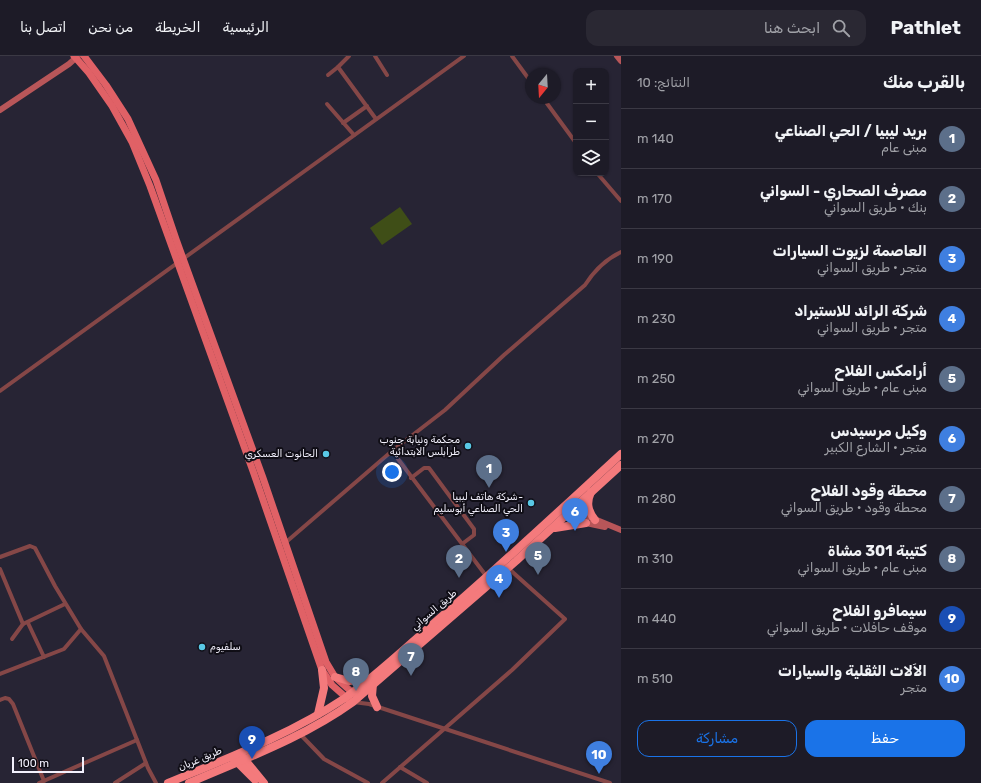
<!DOCTYPE html>
<html lang="ar">
<meta charset="utf-8">
<style>
body{margin:0;font-family:Rubik,"Noto Sans Arabic",sans-serif;background:#2a2833;color:#f1f3f6;direction:rtl}
.controls{position:absolute;right:12px;top:12px;display:grid;overflow:hidden;border-radius:8px;box-shadow:0 1px 3px #0004}
.controls button{width:36px;height:36px;display:grid;place-items:center;padding:0;border:0;border-bottom:1px solid #3b3944;background:#1d1b27;color:#f1f3f6;font:20px sans-serif}
.compass{position:absolute;left:525px;top:12px;width:36px;height:36px;border-radius:50%;background:#1d1b27;box-shadow:0 1px 3px #0004;rotate:198deg}
.scale{position:absolute;left:12px;bottom:10px;width:72px;box-sizing:border-box;padding-left:4px;border:2px solid #f3f1fd;border-top:0;font-size:11px;line-height:14px;white-space:nowrap;color:#f3f1fd;-webkit-text-stroke:3px #100e16;paint-order:stroke}
.you{position:absolute;left:392px;top:416px;width:14px;height:14px;margin:-10px;border:3px solid #fff;border-radius:50%;background:#1a73e8;box-shadow:0 0 0 6px #1a73e833}
.badge{display:grid;place-items:center;width:26px;height:26px;border-radius:50%;background:#1a73e8;color:#fff;font-size:13px;font-weight:700}
.pin{position:absolute;translate:-50% -33px;filter:drop-shadow(0 1px 2px #0008)}
.pin::after{content:'';position:absolute;top:21px;width:14px;height:12px;background:inherit;clip-path:polygon(0 0,100% 0,50% 100%)}
.list{margin:0;padding:0;list-style:none}
h2{display:flex;justify-content:space-between;align-items:center;height:52px;margin:0;padding:0 16px;font-size:17px}
h2 small{font-size:13px;font-weight:400;color:#a0a1a7}
.list li{display:grid;grid-template-columns:26px 1fr auto;gap:12px;align-items:center;box-sizing:border-box;height:60px;padding:0 16px;border-top:1px solid #3b3944}
.list b{display:block;font-size:15px;white-space:nowrap}
.list p{margin:0;font-size:13px;white-space:nowrap;color:#a0a1a7}
.list em{font-size:13px;font-style:normal;color:#a0a1a7}
.actions{display:flex;gap:8px;padding:12px 16px}
.actions a{flex:1;padding:9px 0;border:1px solid #1a73e8;border-radius:12px;text-align:center;font-size:14px;color:#1a73e8}
.actions .main{background:#1a73e8;color:#fff}
.icon{flex:none;width:22px;height:22px;fill:none;stroke:currentColor;stroke-width:2;stroke-linecap:round;stroke-linejoin:round}
.map{position:relative;flex:none;width:621px;height:727px;overflow:hidden;direction:ltr}
header{display:flex;align-items:center;gap:24px;box-sizing:border-box;height:56px;padding:0 20px;background:#1d1b27;border-bottom:1px solid #3b3944}
header strong{font-size:19px}
nav{display:flex;gap:22px;margin-inline-start:auto;font-size:14px}
.search{width:280px;height:36px;background:#2a2833;display:flex;align-items:center;gap:10px;box-sizing:border-box;padding:0 14px;border-radius:12px;color:#a0a1a7;font-size:15px}
main{display:flex}
aside{flex:1;background:#1d1b27}
.map>svg:first-child{display:block}
</style>
<header>
<strong>Pathlet</strong>
<div class="search"><svg class="icon" aria-label="search" viewBox="0 0 24 24"><circle cx="10" cy="10" r="6"/><path d="M15 15l6 6"/></svg>ابحث هنا</div>
<nav><a>الرئيسية</a><a>الخريطة</a><a>من نحن</a><a>اتصل بنا</a></nav>
</header>
<main>
<aside>
<h2>بالقرب منك<small>النتائج: 10</small></h2>
<ul class="list">
<li><span class="badge" style="background:#5c6f8a">1</span><div><b>بريد ليبيا / الحي الصناعي</b><p>مبنى عام</p></div><em>140 m</em></li>
<li><span class="badge" style="background:#5c6f8a">2</span><div><b>مصرف الصحاري - السواني</b><p>بنك · طريق السواني</p></div><em>170 m</em></li>
<li><span class="badge" style="background:#3f7fe0">3</span><div><b>العاصمة لزيوت السيارات</b><p>متجر · طريق السواني</p></div><em>190 m</em></li>
<li><span class="badge" style="background:#3f7fe0">4</span><div><b>شركة الرائد للاستيراد</b><p>متجر · طريق السواني</p></div><em>230 m</em></li>
<li><span class="badge" style="background:#5c6f8a">5</span><div><b>أرامكس الفلاح</b><p>مبنى عام · طريق السواني</p></div><em>250 m</em></li>
<li><span class="badge" style="background:#3f7fe0">6</span><div><b>وكيل مرسيدس</b><p>متجر · الشارع الكبير</p></div><em>270 m</em></li>
<li><span class="badge" style="background:#5c6f8a">7</span><div><b>محطة وقود الفلاح</b><p>محطة وقود · طريق السواني</p></div><em>280 m</em></li>
<li><span class="badge" style="background:#5c6f8a">8</span><div><b>كتيبة 301 مشاة</b><p>مبنى عام · طريق السواني</p></div><em>310 m</em></li>
<li><span class="badge" style="background:#1a4fb4">9</span><div><b>سيمافرو الفلاح</b><p>موقف حافلات · طريق السواني</p></div><em>440 m</em></li>
<li><span class="badge" style="background:#3f7fe0">10</span><div><b>الاَلات الثقلية والسيارات</b><p>متجر</p></div><em>510 m</em></li>
</ul>
<div class="actions"><a class="main">حفظ</a><a>مشاركة</a></div>
</aside>
<div class="map">
<svg width="621" height="727" viewBox="0 0 621 727">
<rect width="100%" height="100%" fill="#272434"/>
<polygon fill="#3f4e17" points="400,151 412,168 382,189 370,172"/>
<g fill="none" stroke-linecap="round" stroke-linejoin="round">
<g stroke="#854747" stroke-width="4">
<polyline points="349,0 338,11 376,63"/>
<polyline points="375,0 387,19"/>
<polyline points="512,0 531,26"/>
<polyline points="328,19 338,11"/>
<polyline points="543,42 576,87"/>
<polyline points="327,48 354,79"/>
<polyline points="343,67 367,50"/>
<polyline points="597,117 621,145"/>
<polyline points="0,335 464,0"/>
<polyline points="392,395 487,521"/>
<polyline points="411,422 424,412 429,412 474,473 474,479 462,488"/>
<path d="M285,487l107,-92 53,-41 59,-55 81,-70c9,-14 21,-26 36,-33"/>
<polyline points="0,501 30,490 35,492 55,530 81,573 104,600 148,712 156,727"/>
<polyline points="0,513 23,568"/>
<polyline points="28,567 44,601"/>
<polyline points="12,583 23,568 65,548"/>
<polyline points="0,618 64,593 81,573"/>
<polyline points="0,644 5,642 9,643 13,648 44,725"/>
<polyline points="353,646 369,648 610,727"/>
<polyline points="300,678 324,703 368,727"/>
<polyline points="400,711 427,727"/>
<polyline points="39,727 137,684"/>
<polyline points="115,727 146,707"/>
<polyline points="382,727 512,614 565,563 508,512"/>
</g>
<g stroke="#b85659" stroke-width="6">
<polyline points="617,0 621,5"/>
<polyline points="0,54 69,8 78,0"/>
<polyline points="570,453 621,474"/>
<polyline points="565,458 586,467 605,471"/>
</g>
<g stroke="#e06166" stroke-width="7">
<polyline points="74,0 89,17 112,50 132,86 150,130 253,415 322,614 332,629 349,644"/>
<polyline points="84,0 106,29 128,63 156,124 177,186 263,422 326,606 335,621 355,639"/>
</g>
<g stroke="#f47a7c" stroke-width="8">
<path d="M591,436c-5,11 -3,19 4,28"/>
<polyline points="555,472 586,467"/>
<polyline points="335,621 349,625 368,623"/>
<polyline points="373,628 372,640 377,651"/>
<polyline points="318,658 324,632 322,614"/>
<polyline points="241,699 264,727"/>
<polyline points="234,703 255,724"/>
<path d="M168,727c60,-25 123,-49 177,-85 31,-22 59,-49 88,-74 64,-55 126,-113 188,-170"/>
<path d="M189,727c55,-24 114,-45 164,-81l163,-141 105,-96"/>
</g>
</g>
<g fill="#59c8e5" stroke="#100e16" stroke-width="1.5">
<circle cx="468" cy="390" r="4"/>
<circle cx="326" cy="398" r="4"/>
<circle cx="531" cy="447" r="4"/>
<circle cx="202" cy="591" r="4"/>
</g>
<g text-anchor="middle" dominant-baseline="central" stroke-width="4" stroke-linejoin="round" paint-order="stroke">
<g font-size="10" fill="#f3f1fd" stroke="#100e16" text-anchor="end">
<text x="460" y="384">محكمة ونيابة جنوب<tspan x="460" dy="12">طرابلس الابتدائية</tspan></text>
<text x="318" y="398">الحانوت العسكري</text>
<text x="523" y="441">شركة هاتف ليبيا-<tspan x="523" dy="12">الحي الصناعي أبوسليم</tspan></text>
<text x="210" y="591" text-anchor="start">سلفيوم</text>
</g>
<g font-size="10" fill="#f3f1fd" stroke="#100e16">
<text transform="translate(434 554) rotate(-41)">طريق السواني</text>
<text transform="translate(200 703) rotate(-23)">طريق غريان</text>
</g>
</g>
</svg>
<div class="controls">
<button>+</button>
<button>−</button>
<button><svg class="icon" aria-label="layers" viewBox="0 0 24 24"><path d="M12 4l9 5-9 5-9-5zM3 14l9 5 9-5"/></svg></button>
</div>
<svg class="compass" viewBox="-18 -18 36 36"><path d="M0-13l5 13h-10z" fill="#e53935"/><path d="M0 13l5-13h-10z" fill="#a0a1a7"/></svg>
<div class="scale">100 m</div>
<div class="you"></div>
<div class="pin badge" style="left:489px;top:432px;background:#5c6f8a">1</div>
<div class="pin badge" style="left:459px;top:522px;background:#5c6f8a">2</div>
<div class="pin badge" style="left:506px;top:496px;background:#3f7fe0">3</div>
<div class="pin badge" style="left:499px;top:542px;background:#3f7fe0">4</div>
<div class="pin badge" style="left:538px;top:519px;background:#5c6f8a">5</div>
<div class="pin badge" style="left:575px;top:475px;background:#3f7fe0">6</div>
<div class="pin badge" style="left:411px;top:620px;background:#5c6f8a">7</div>
<div class="pin badge" style="left:356px;top:635px;background:#5c6f8a">8</div>
<div class="pin badge" style="left:252px;top:703px;background:#1a4fb4">9</div>
<div class="pin badge" style="left:599px;top:718px;background:#3f7fe0">10</div>
</div>
</main>
